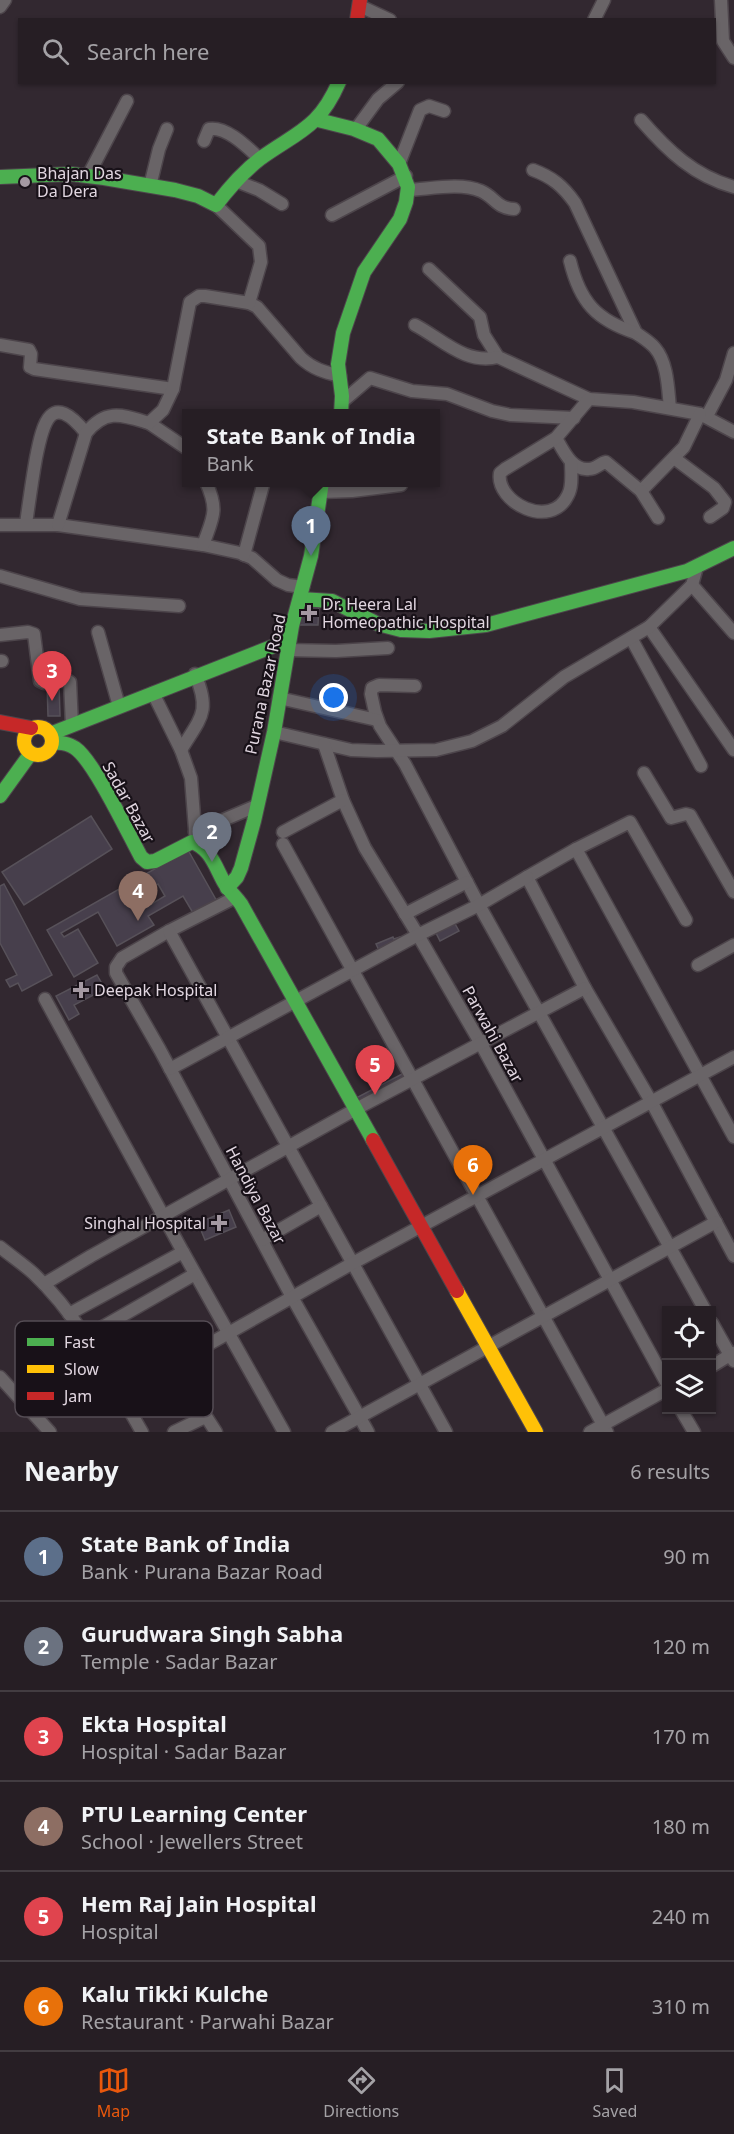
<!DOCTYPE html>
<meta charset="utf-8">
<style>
body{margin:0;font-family:"Noto Sans",sans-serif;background:#322b31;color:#f1f3f6}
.controls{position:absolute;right:18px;bottom:18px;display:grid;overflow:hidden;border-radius:0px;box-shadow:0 2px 4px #0004}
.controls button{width:54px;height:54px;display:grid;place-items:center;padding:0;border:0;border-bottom:2px solid #423c41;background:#261e24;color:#f1f3f6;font:30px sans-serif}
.you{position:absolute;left:334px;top:698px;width:21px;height:21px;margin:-15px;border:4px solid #fff;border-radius:50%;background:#1a73e8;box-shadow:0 0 0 9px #1a73e833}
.badge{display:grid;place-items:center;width:39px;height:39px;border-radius:50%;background:#ea580c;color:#fff;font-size:20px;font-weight:700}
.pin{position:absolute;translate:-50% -50px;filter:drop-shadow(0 2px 3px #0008)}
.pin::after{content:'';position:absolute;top:32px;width:21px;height:18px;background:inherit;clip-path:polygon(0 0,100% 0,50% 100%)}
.popup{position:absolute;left:182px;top:409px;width:258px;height:78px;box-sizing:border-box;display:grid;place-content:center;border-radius:0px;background:#261e24;filter:drop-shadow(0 2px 4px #0005);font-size:20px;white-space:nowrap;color:#a4a2a6}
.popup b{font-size:22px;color:#f1f3f6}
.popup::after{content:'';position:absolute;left:50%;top:100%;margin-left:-12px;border:12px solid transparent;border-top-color:#261e24}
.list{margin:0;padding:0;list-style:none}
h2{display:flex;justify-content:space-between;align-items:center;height:78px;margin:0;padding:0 24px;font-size:26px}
h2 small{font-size:20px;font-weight:400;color:#a4a2a6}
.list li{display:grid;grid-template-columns:39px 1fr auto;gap:18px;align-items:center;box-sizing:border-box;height:90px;padding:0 24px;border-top:2px solid #423c41}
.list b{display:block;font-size:22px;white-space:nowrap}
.list p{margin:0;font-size:20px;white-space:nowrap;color:#a4a2a6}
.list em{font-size:20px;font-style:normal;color:#a4a2a6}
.icon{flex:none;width:33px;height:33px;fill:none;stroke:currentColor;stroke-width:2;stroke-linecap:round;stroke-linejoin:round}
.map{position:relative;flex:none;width:734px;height:1432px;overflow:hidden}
.search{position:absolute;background:#261e24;box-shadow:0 2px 4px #0004;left:18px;right:18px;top:18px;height:66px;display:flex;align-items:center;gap:15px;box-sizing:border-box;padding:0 21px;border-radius:0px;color:#a4a2a6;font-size:22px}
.sheet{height:618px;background:#261e24}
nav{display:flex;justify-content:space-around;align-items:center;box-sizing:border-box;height:84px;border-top:2px solid #423c41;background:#261e24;font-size:16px;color:#a4a2a6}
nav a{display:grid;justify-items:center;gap:3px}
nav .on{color:#ea580c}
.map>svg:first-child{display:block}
</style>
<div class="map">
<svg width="734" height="1432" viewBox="0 0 734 1432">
<rect width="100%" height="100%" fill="#322830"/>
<g fill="#473f4c" stroke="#575159" stroke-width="1.5" fill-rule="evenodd">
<polygon points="302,604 319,604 318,625 295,625"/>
<polygon points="59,682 60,716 48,716 47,683"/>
<polygon points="91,816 112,849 24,905 2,872"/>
<path d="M188,850l31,55 -23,13 -13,-22 -35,20 6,9 -37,21 -19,-34 -37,21 3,4 14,-8 20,34 -24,14 -27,-47zM158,884l7,12 -15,9 -7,-13z"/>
<polygon points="4,884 52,975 22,991 18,983 10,987 6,980 17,975 0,943 0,886"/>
<polygon points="454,922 459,931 440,941 435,931"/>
<polygon points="393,937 394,939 400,937 404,947 382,957 376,944"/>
<polygon points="97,975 105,989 74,1005 79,1014 69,1020 56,996"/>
<polygon points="404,1073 410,1084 362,1109 356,1098"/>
<polygon points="229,1210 236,1227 205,1240 198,1223"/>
</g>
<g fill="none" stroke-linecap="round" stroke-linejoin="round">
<g stroke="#4d454b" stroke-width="15">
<g id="street">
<polyline points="721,0 723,41 734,58"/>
<polyline points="360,6 390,20"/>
<polyline points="0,7 5,0"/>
<polyline points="594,20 604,0"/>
<path d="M641,120c27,31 53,56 93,67"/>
<polyline points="356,129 378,99 398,82"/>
<path d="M204,141l5,-12c18,-3 39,19 51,30"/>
<polyline points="399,164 420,110 429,106 444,111"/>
<path d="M533,170c19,7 30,16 42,33l61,130c7,5 14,9 19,15 13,15 13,42 15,60"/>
<polyline points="88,176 127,101"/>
<polyline points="236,181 259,190 282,204"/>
<polyline points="150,186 159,149 167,129"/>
<path d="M408,190c22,-1 52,-8 73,1 14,6 15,17 33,18"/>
<polyline points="332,215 406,176"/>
<path d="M570,261c10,41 26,59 66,72"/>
<polyline points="429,269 480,317 484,335 498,357 589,399 633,402 700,414 734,432"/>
<path d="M249,303l8,4 44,51c12,11 23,14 39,18"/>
<path d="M415,325c27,14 50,40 83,32"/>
<polyline points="0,345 29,350 31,354 30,367 34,369 173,389"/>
<polyline points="342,402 370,378 412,391 447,394 492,411 510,415 574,418"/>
<polyline points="707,416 726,380 734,353"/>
<polyline points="149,423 186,448"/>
<path d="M556,438c7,12 16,33 33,31 7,0 11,-6 17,-7l35,29 43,-44 16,-33"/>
<polyline points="674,458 714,488 725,502 723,508 710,517"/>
<path d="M571,462c0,11 2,24 -3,33 -17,36 -73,7 -68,-22l5,-4 51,-31 33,-39"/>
<polyline points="641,491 658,518"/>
<polyline points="320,492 352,491 401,485"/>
<path d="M26,524c3,-22 6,-44 10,-66 7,-36 15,-68 50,-25"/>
<polyline points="0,525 58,525 203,545 240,553 252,558 277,580 288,585 303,587"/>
<path d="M58,525l28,-92c20,-25 36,-18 63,-10l14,-13 10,-21 17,-87 9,-6h6l44,7 12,-41 -2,-16 -43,-41"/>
<path d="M203,545c10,-28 16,-34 3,-63"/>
<polyline points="244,555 263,485"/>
<polyline points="0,576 80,599 179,606"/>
<polyline points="692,585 734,633"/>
<polyline points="649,627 734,750"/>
<polyline points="98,632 119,706"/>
<polyline points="0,635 28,632 34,634 40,681 44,683 67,680 70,682 72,725"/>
<polyline points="631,638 701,766"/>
<polyline points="287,650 336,651 388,648"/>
<polyline points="0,661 2,661"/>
<polyline points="415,686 379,685 372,688 371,694 375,712 380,726 405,764 479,905 705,1310"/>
<polyline points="153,693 181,750 191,778 196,842"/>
<polyline points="279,698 377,720"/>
<polyline points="274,732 351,750 377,751 436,750 472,741 502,726 564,677 649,627 692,585 697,567"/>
<polyline points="324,744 343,800 365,848 418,935 481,1044 666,1382"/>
<path d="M181,750c20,-33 30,-38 14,-76"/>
<polyline points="644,773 671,818 686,814 690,815 734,892"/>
<polyline points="195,832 256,806"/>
<polyline points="283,832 343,800"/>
<polyline points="283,844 607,1432"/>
<polyline points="576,849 734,1137"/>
<polyline points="230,900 169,931 122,958 116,967 116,973 160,1050 292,1297 368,1432"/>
<polyline points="405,914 467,882"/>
<polyline points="686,920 630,822 576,849 527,877 585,988 652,1103 734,1256"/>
<polyline points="169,931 446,1432"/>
<polyline points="698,965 734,945"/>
<polyline points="45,999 183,1252"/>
<polyline points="170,1069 418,935 479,905 527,877"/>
<polyline points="262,1240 321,1206"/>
<path d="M0,1247c11,9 23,17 33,26 47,44 77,104 109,159"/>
<polyline points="44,1284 91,1256 356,1109 585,988"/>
<polyline points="69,1314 183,1252 284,1432"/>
<polyline points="712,1323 730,1355 734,1353"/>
<polyline points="85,1337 195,1274"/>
<polyline points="712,1366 730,1355 734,1361"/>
<polyline points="0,1377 50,1432"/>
<polyline points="120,1394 353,1263 734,1057"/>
<polyline points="681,1410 694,1432"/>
<polyline points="174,1432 203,1418 207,1418 216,1432"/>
<polyline points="332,1432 716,1222"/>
<polyline points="590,1432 666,1390"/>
</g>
</g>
<g stroke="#4d454b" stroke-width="16">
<g id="fast">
<polyline points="318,120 354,129 378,139 399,164 408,187 406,202 400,219 364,272 343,333 338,364 342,396 341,414"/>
<path d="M0,177l71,-3 33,4 71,12 23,6 18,9c13,-17 28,-34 45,-47 38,-27 58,-30 78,-76"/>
<polyline points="300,599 332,601 378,624 401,630 429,631 486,625 687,571 734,548"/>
<polyline points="50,734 289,640"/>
<path d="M52,743c8,-1 16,0 23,5 19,13 53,85 66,109l6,5 8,-1 37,-19c19,6 24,27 33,42 5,8 11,13 16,20l132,236"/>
<polyline points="0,796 31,753"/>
<polyline points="227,888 237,877 241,868 254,821 274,732 292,626 311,556 322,482"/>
</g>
</g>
<g stroke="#4d454b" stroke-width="16">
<g id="slow">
<circle cx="38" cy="741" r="14"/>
<polyline points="457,1291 536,1432"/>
</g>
</g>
<g stroke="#4d454b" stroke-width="16">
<g id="jam">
<polyline points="357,20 360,0"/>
<polyline points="0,722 31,728"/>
<polyline points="373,1140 457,1291"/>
</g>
</g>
<use href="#street" stroke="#696467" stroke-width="12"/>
<use href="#fast" stroke="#4caf50" stroke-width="14"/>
<use href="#slow" stroke="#ffc107" stroke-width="14"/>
<use href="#jam" stroke="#c62828" stroke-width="14"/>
</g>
<g fill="#a499a2" stroke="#181118" stroke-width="2">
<circle cx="25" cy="182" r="6"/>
<path d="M306 604h6v6h6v6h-6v6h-6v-6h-6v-6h6z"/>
<path d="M78 981h6v6h6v6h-6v6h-6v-6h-6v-6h6z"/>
<path d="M216 1214h6v6h6v6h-6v6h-6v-6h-6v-6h6z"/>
</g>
<g text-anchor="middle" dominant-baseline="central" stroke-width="4.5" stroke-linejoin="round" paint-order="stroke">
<g font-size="16" fill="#e1d6e0" stroke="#181118" text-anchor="start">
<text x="37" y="173">Bhajan Das<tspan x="37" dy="18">Da Dera</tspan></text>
<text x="322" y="604">Dr. Heera Lal<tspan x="322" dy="18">Homeopathic Hospital</tspan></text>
<text x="94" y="990">Deepak Hospital</text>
<text x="206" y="1223" text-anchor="end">Singhal Hospital</text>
</g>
<g font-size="16" fill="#e1d6e0" stroke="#181118">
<text transform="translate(265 684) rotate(-78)">Purana Bazar Road</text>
<text transform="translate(129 802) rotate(61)">Sadar Bazar</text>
<text transform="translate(493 1034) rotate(61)">Parwahi Bazar</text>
<text transform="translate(256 1195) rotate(62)">Handiya Bazar</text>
</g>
</g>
<rect x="15" y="1321" width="198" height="96" rx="9" fill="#181118" stroke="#544c54" stroke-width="1.5"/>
<rect x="27" y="1338" width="27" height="8" fill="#4caf50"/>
<rect x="27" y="1365" width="27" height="8" fill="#ffc107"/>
<rect x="27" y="1392" width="27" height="8" fill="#c62828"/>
<g font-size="16" fill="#e1d6e0">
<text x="64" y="1348">Fast</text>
<text x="64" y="1375">Slow</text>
<text x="64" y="1402">Jam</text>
</g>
</svg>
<div class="controls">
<button><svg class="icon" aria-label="locate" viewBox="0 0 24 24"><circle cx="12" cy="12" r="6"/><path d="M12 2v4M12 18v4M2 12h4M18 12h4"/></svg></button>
<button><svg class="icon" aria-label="layers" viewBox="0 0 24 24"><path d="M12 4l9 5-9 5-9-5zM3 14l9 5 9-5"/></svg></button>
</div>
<div class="you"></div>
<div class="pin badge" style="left:311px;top:556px;background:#5c6f8a">1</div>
<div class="popup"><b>State Bank of India</b>Bank</div>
<div class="pin badge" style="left:212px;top:862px;background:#6b7280">2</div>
<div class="pin badge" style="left:52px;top:701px;background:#e0444e">3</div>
<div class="pin badge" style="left:138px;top:921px;background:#8d6e63">4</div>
<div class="pin badge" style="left:375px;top:1095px;background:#e0444e">5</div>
<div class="pin badge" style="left:473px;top:1195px;background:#e8710a">6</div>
<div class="search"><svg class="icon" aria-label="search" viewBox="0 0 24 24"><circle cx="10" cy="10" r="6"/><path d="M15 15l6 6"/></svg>Search here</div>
</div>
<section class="sheet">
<h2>Nearby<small>6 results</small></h2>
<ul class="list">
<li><span class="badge" style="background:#5c6f8a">1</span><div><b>State Bank of India</b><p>Bank · Purana Bazar Road</p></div><em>90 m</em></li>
<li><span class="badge" style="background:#6b7280">2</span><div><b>Gurudwara Singh Sabha</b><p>Temple · Sadar Bazar</p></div><em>120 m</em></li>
<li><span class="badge" style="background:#e0444e">3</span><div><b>Ekta Hospital</b><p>Hospital · Sadar Bazar</p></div><em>170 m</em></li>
<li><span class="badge" style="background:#8d6e63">4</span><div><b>PTU Learning Center</b><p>School · Jewellers Street</p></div><em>180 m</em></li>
<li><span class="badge" style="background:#e0444e">5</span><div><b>Hem Raj Jain Hospital</b><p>Hospital</p></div><em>240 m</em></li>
<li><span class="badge" style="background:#e8710a">6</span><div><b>Kalu Tikki Kulche</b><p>Restaurant · Parwahi Bazar</p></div><em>310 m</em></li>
</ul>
</section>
<nav>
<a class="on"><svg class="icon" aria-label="map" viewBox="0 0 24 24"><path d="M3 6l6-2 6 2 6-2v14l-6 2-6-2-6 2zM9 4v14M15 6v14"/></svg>Map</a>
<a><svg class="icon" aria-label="directions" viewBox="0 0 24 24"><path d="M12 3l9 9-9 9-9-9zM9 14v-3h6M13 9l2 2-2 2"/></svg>Directions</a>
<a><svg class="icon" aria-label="saved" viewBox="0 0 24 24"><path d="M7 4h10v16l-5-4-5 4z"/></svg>Saved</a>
</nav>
